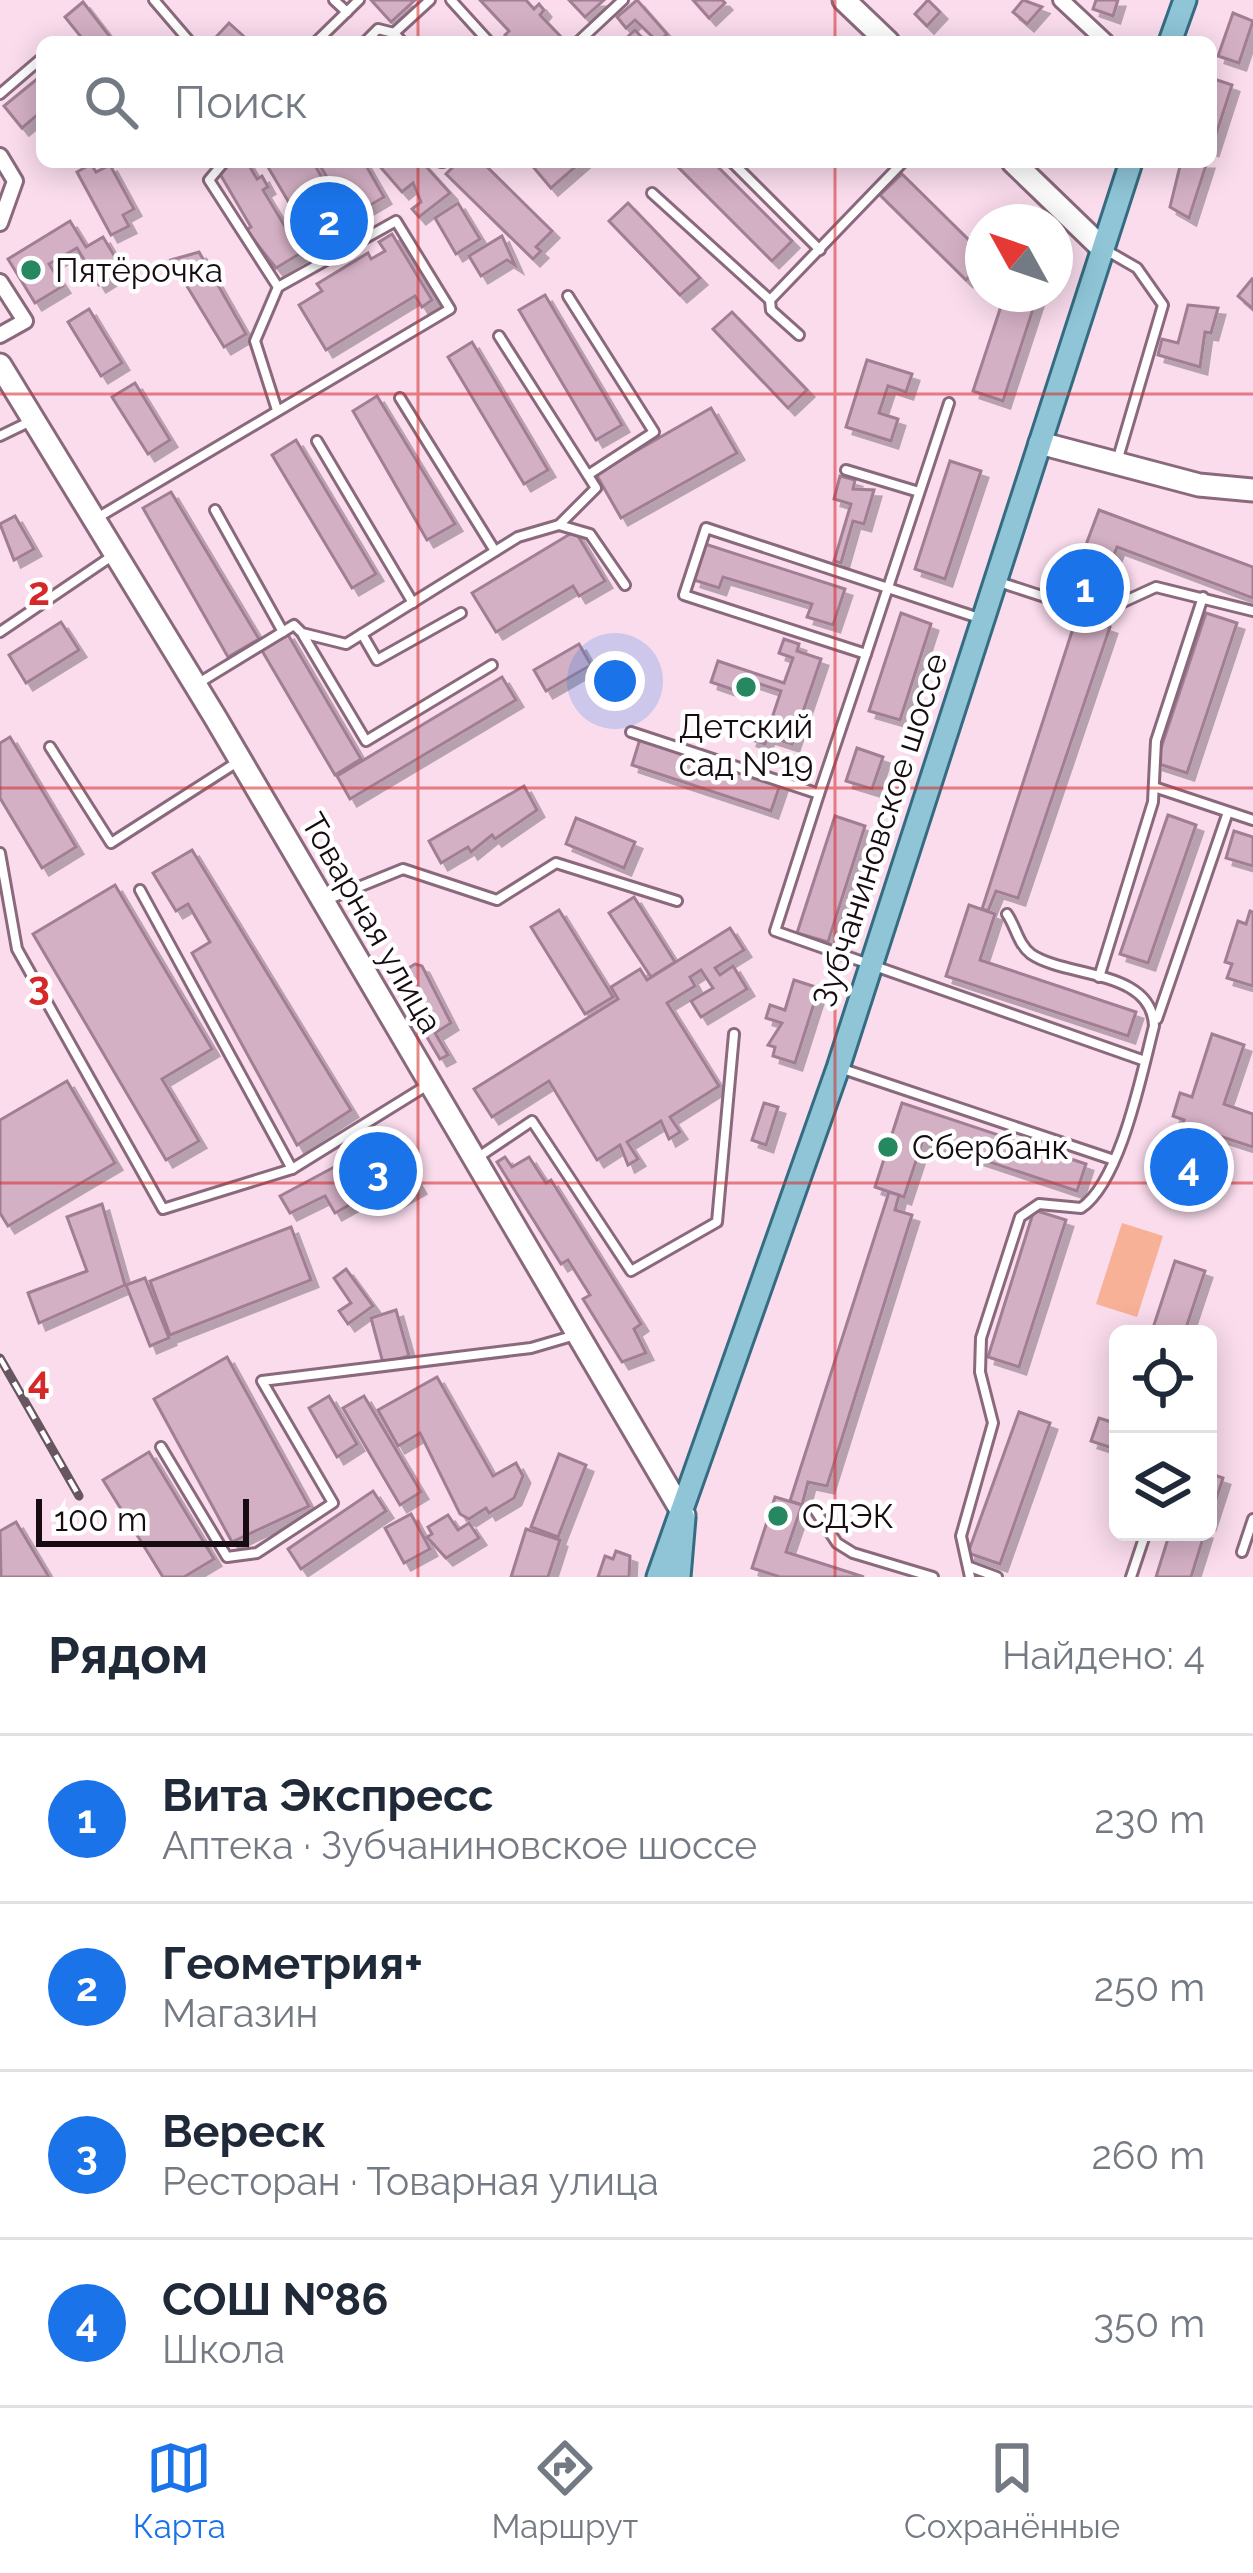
<!DOCTYPE html>
<html lang="ru">
<meta charset="utf-8">
<style>
body{margin:0;font-family:Raleway,sans-serif;background:#f2f2f3;color:#1f2937}
.controls{position:absolute;right:36px;bottom:36px;display:grid;overflow:hidden;border-radius:18px;box-shadow:0 6px 30px #0003}
.controls button{width:108px;height:108px;display:grid;place-items:center;padding:0;border:0;border-bottom:3px solid #e0e1e3;background:#fff;color:#1f2937;font:60px sans-serif}
.compass{position:absolute;left:965px;top:204px;width:108px;height:108px;border-radius:50%;background:#fff;box-shadow:0 6px 30px #0003;rotate:310deg}
.scale{position:absolute;left:36px;bottom:30px;width:213px;box-sizing:border-box;padding-left:12px;border:6px solid #180c13;border-top:0;font-size:33px;line-height:42px;white-space:nowrap;color:#180c13;-webkit-text-stroke:9px #fff;paint-order:stroke}
.you{position:absolute;left:615px;top:681px;width:42px;height:42px;margin:-30px;border:9px solid #fff;border-radius:50%;background:#1a73e8;box-shadow:0 0 0 18px #1a73e833}
.badge{display:grid;place-items:center;width:78px;height:78px;border-radius:50%;background:#1a73e8;color:#fff;font-size:39px;font-weight:700}
.pin{position:absolute;translate:-50% -50%;border:6px solid #fff;box-shadow:0 3px 12px #0006}
.list{margin:0;padding:0;list-style:none}
h2{display:flex;justify-content:space-between;align-items:center;height:156px;margin:0;padding:0 48px;font-size:51px}
h2 small{font-size:39px;font-weight:400;color:#747a83}
.list li{display:grid;grid-template-columns:78px 1fr auto;gap:36px;align-items:center;box-sizing:border-box;height:168px;padding:0 48px;border-top:3px solid #e0e1e3}
.list b{display:block;font-size:45px;white-space:nowrap}
.list p{margin:0;font-size:39px;white-space:nowrap;color:#747a83}
.list em{font-size:39px;font-style:normal;color:#747a83}
.icon{flex:none;width:66px;height:66px;fill:none;stroke:currentColor;stroke-width:2;stroke-linecap:round;stroke-linejoin:round}
.map{position:relative;flex:none;width:1253px;height:1577px;overflow:hidden}
.search{position:absolute;background:#fff;box-shadow:0 6px 30px #0003;left:36px;right:36px;top:36px;height:132px;display:flex;align-items:center;gap:30px;box-sizing:border-box;padding:0 42px;border-radius:18px;color:#747a83;font-size:45px}
.sheet{height:828px;background:#fff}
nav{display:flex;justify-content:space-around;align-items:center;box-sizing:border-box;height:168px;border-top:3px solid #e0e1e3;background:#fff;font-size:33px;color:#747a83}
nav a{display:grid;justify-items:center;gap:6px}
nav .on{color:#1a73e8}
.map>svg:first-child{display:block}
</style>
<div class="map">
<svg width="1253" height="1577" viewBox="0 0 1253 1577">
<defs>
<filter id="shadow"><feDropShadow dx="7" dy="7" stdDeviation="0" flood-color="#0004"/></filter>
</defs>
<rect width="100%" height="100%" fill="#fadced"/>
<polygon fill="#f7b196" points="1122,1223 1163,1236 1137,1317 1096,1304"/>
<g fill="#d4b0c5" stroke="#a17e93" stroke-width="3" filter="url(#shadow)">
<polygon points="371,0 415,0 391,22"/>
<polygon points="480,0 526,0 534,9 539,4 544,10 540,15 562,38 511,42 505,35 509,31"/>
<polygon points="569,0 604,0 585,17"/>
<polygon points="637,0 667,34 658,42 635,20 626,28 617,17"/>
<polygon points="693,0 722,0 725,3 709,18"/>
<polygon points="928,0 940,12 927,26 915,14"/>
<polygon points="1023,0 1042,7 1027,24 1013,12"/>
<polygon points="1096,0 1118,0 1113,16 1093,9"/>
<polygon points="83,2 114,42 85,42 65,17"/>
<polygon points="1233,13 1253,21 1239,63 1218,56"/>
<polygon points="229,23 250,42 215,38"/>
<polygon points="635,30 646,42 622,42"/>
<polygon points="42,75 42,111 22,128 4,106"/>
<polygon points="1211,78 1232,85 1211,150"/>
<polygon points="230,162 247,162 257,179 262,176 268,187 263,190 301,253 276,268 246,230 251,227 220,174"/>
<polygon points="265,162 313,162 346,219 311,240"/>
<polygon points="318,162 364,162 384,197 350,217"/>
<polygon points="376,162 422,162 450,193 419,217 412,209 421,202 413,183 402,192"/>
<polygon points="458,162 482,162 552,231 536,247 541,251 533,259 446,174"/>
<polygon points="529,162 581,162 551,188"/>
<polygon points="673,162 713,162 792,241 772,261"/>
<polygon points="1181,162 1207,162 1189,218 1170,207"/>
<polygon points="91,164 96,172 110,165 134,209 123,215 129,226 111,235 77,172"/>
<polygon points="902,174 983,254 983,263 966,280 880,195"/>
<polygon points="458,203 480,239 456,254 435,218"/>
<polygon points="628,203 700,278 680,295 609,221"/>
<polygon points="70,221 86,247 103,237 123,270 99,285 77,248 49,264 63,286 35,303 8,259"/>
<polygon points="392,234 432,300 422,307 415,296 326,350 299,305 322,291 317,284 368,253 371,259 385,251 379,242"/>
<polygon points="502,236 515,265 507,260 481,276 469,256"/>
<polygon points="199,252 246,334 224,347 171,260"/>
<polygon points="1252,279 1253,280 1253,309 1238,296"/>
<polygon points="1005,294 1038,294 1003,401 973,391"/>
<polygon points="545,295 622,425 596,440 519,310"/>
<polygon points="1188,305 1218,308 1211,333 1205,332 1200,367 1158,355 1162,339 1178,343"/>
<polygon points="89,309 122,363 101,376 68,322"/>
<polygon points="732,312 807,390 788,408 713,329"/>
<polygon points="472,342 548,470 524,484 448,357"/>
<polygon points="867,360 912,374 906,392 888,386 879,413 898,419 891,441 846,427"/>
<polygon points="135,383 170,440 148,454 112,397"/>
<polygon points="377,396 455,524 427,540 353,411"/>
<polygon points="711,408 737,453 621,518 596,474"/>
<polygon points="296,440 376,574 352,588 272,455"/>
<polygon points="950,461 981,471 945,579 915,569"/>
<polygon points="840,476 855,480 853,489 874,490 864,524 853,521 841,563 834,561 851,504 834,499"/>
<polygon points="171,492 259,639 228,657 143,508"/>
<polygon points="1099,510 1253,567 1253,598 1117,547 1096,604 1068,593"/>
<polygon points="15,516 34,549 14,560 0,524"/>
<polygon points="575,531 605,581 579,596 573,586 496,632 472,593"/>
<polygon points="705,544 845,589 833,625 807,617 812,604 723,577 719,588 694,580"/>
<polygon points="1087,600 1093,602 1088,620 1110,627 1018,898 996,891 988,911 982,909 1077,616 1082,618"/>
<polygon points="901,613 931,624 900,720 869,711"/>
<polygon points="1206,613 1237,623 1187,773 1156,763"/>
<polygon points="61,622 79,650 26,683 9,655"/>
<polygon points="287,633 361,759 335,775 261,649"/>
<polygon points="784,639 799,644 797,651 821,659 792,744 767,736 765,744 750,739 755,725 768,730 781,691 742,678 737,691 711,682 718,661 784,683 793,658 779,653"/>
<polygon points="579,644 591,665 546,691 534,670"/>
<polygon points="502,677 516,700 350,799 337,776"/>
<polygon points="10,737 76,847 42,868 0,798 0,743"/>
<polygon points="640,739 780,785 771,811 632,765"/>
<polygon points="857,748 883,757 872,789 846,781"/>
<polygon points="524,786 537,810 495,839 492,835 471,852 468,847 441,863 429,841"/>
<polygon points="1168,815 1196,825 1148,963 1120,954"/>
<polygon points="835,816 865,826 828,942 797,933"/>
<polygon points="576,818 635,842 624,868 566,844"/>
<polygon points="1234,831 1253,837 1253,866 1226,858"/>
<polygon points="192,850 351,1110 297,1145 192,953 210,942 188,904 176,911 153,873"/>
<polygon points="115,885 212,1049 162,1079 199,1141 166,1160 33,934"/>
<polygon points="634,897 675,962 651,977 609,913"/>
<polygon points="969,905 995,914 980,960 1136,1012 1128,1036 946,976"/>
<polygon points="559,910 613,997 585,1014 531,927"/>
<polygon points="1250,911 1253,912 1253,986 1227,978 1232,964 1225,962 1238,921 1246,924"/>
<polygon points="730,928 744,950 715,968 720,975 733,966 747,989 701,1017 691,1001 713,988 701,970 690,977 695,986 667,1003 719,1086 670,1117 680,1132 669,1139 661,1121 627,1142 638,1159 628,1165 620,1145 597,1160 549,1081 492,1117 474,1089 618,999 611,987 640,969 647,980"/>
<polygon points="415,964 422,966 451,1023 435,1033 448,1055 440,1059 392,978"/>
<polygon points="794,980 819,988 795,1063 773,1056 775,1047 768,1045 782,1023 766,1018 770,1005 785,1010"/>
<polygon points="1212,1034 1244,1045 1224,1104 1253,1114 1253,1147 1213,1134 1193,1195 1162,1185 1184,1120 1173,1116 1180,1093 1192,1097"/>
<polygon points="67,1081 115,1163 8,1226 0,1213 0,1120"/>
<polygon points="764,1103 778,1107 766,1145 752,1140"/>
<polygon points="902,1103 1086,1164 1077,1191 923,1140 904,1197 875,1187"/>
<polygon points="383,1141 403,1177 411,1173 419,1187 396,1200 387,1184 335,1213 325,1196 290,1213 280,1196"/>
<polygon points="505,1157 512,1167 529,1157 546,1183 551,1180 641,1324 634,1329 646,1353 622,1362 583,1299 590,1295 568,1260 561,1264 497,1162"/>
<polygon points="889,1192 899,1195 895,1210 912,1215 827,1486 808,1482 802,1505 790,1501"/>
<polygon points="102,1204 125,1285 39,1323 28,1293 87,1271 67,1217"/>
<polygon points="1034,1210 1066,1220 1019,1367 988,1357"/>
<polygon points="291,1227 311,1280 170,1335 150,1281"/>
<polygon points="1175,1261 1205,1271 1184,1334 1151,1334"/>
<polygon points="346,1269 373,1306 348,1324 339,1311 351,1303 334,1278"/>
<polygon points="145,1278 169,1338 150,1346 126,1285"/>
<polygon points="396,1310 409,1356 383,1363 371,1318"/>
<polygon points="227,1357 309,1506 232,1542 154,1399"/>
<polygon points="437,1377 493,1476 516,1463 523,1476 514,1498 489,1513 486,1508 469,1519 460,1514 420,1433 398,1446 378,1410"/>
<polygon points="329,1396 357,1444 337,1457 309,1408"/>
<polygon points="364,1396 421,1492 400,1505 343,1408"/>
<polygon points="1019,1412 1050,1423 1000,1564 968,1553"/>
<polygon points="1099,1418 1118,1424 1118,1450 1091,1441"/>
<polygon points="149,1452 214,1559 184,1577 163,1577 103,1480"/>
<polygon points="559,1454 586,1465 558,1537 531,1527"/>
<polygon points="1208,1473 1223,1478 1208,1524"/>
<polygon points="373,1491 386,1511 301,1569 288,1549"/>
<polygon points="775,1497 802,1505 786,1552 864,1577 780,1577 752,1568"/>
<polygon points="411,1514 430,1549 404,1563 385,1528"/>
<polygon points="448,1515 458,1530 469,1523 479,1538 446,1558 427,1537 432,1534 428,1527"/>
<polygon points="16,1522 49,1577 1,1577 0,1531"/>
<polygon points="526,1529 560,1540 548,1577 511,1577"/>
<polygon points="1170,1532 1205,1532 1191,1577 1156,1577"/>
<polygon points="616,1551 630,1556 629,1577 598,1577 605,1556 613,1559"/>
</g>
<g fill="none" stroke-linecap="round" stroke-linejoin="round">
<g stroke="#8a697d" stroke-width="14">
<g id="lane">
<polyline points="154,0 190,42"/>
<polyline points="334,0 347,12"/>
<polyline points="451,0 489,42"/>
<polyline points="316,42 359,0"/>
<polyline points="365,42 378,29 394,33"/>
<polyline points="402,42 394,33 430,0"/>
<polyline points="578,42 623,0"/>
<polyline points="0,94 42,58"/>
<polyline points="224,162 209,180 278,287"/>
<polyline points="441,162 443,162"/>
<polyline points="732,162 820,250"/>
<polyline points="652,193 770,300"/>
<polyline points="1104,249 1137,268 1163,305 1118,458"/>
<polyline points="568,296 654,432 588,475"/>
<polyline points="799,335 771,310 770,300 903,162"/>
<polyline points="400,398 495,551"/>
<path d="M949,403c-28,84 -56,168 -83,251l-182,-59 22,-67 276,91"/>
<polyline points="0,436 31,421"/>
<polyline points="317,441 413,603"/>
<polyline points="846,470 919,492"/>
<polyline points="215,510 283,632"/>
<polyline points="97,518 450,309 396,221 278,287 255,341 277,410"/>
<polyline points="559,525 590,534 625,585"/>
<polyline points="999,582 1097,614 1156,587 1253,611"/>
<polyline points="0,632 115,554"/>
<polyline points="362,634 377,660 461,613"/>
<polyline points="303,635 366,741 492,665"/>
<polyline points="197,684 294,625 302,633 346,644 518,537 559,525 596,488 499,336"/>
<polyline points="631,732 819,794 866,654"/>
<polyline points="50,747 111,843 239,761"/>
<polyline points="1154,787 1253,820"/>
<polyline points="819,794 775,931 1145,1061"/>
<polyline points="0,853 17,949 163,1209 292,1169"/>
<polyline points="140,890 292,1169 426,1086"/>
<polyline points="324,901 403,869 497,900 556,863 677,901"/>
<polyline points="1099,977 1153,802 1156,741 1203,597"/>
<polyline points="1157,1019 1228,812"/>
<polyline points="840,1068 1114,1160"/>
<polyline points="477,1158 532,1121 631,1271 717,1222 734,1034"/>
<polyline points="161,1447 227,1557 257,1553 333,1503 262,1381 531,1348 572,1336"/>
<polyline points="815,1510 837,1543 853,1553 933,1577"/>
<polyline points="1242,1552 1253,1519"/>
<polyline points="970,1567 997,1577"/>
<path d="M970,1577l-9,-41 32,-113 -13,-51 1,-34 39,-121 19,-13 42,4c40,-27 61,-136 73,-182 -2,-57 -88,-48 -123,-72 -13,-10 -15,-27 -24,-40"/>
<polyline points="1131,1577 1146,1532"/>
</g>
</g>
<g stroke="#8a697d" stroke-width="20">
<g id="street">
<polyline points="1061,0 1106,42"/>
<polyline points="0,156 15,181 0,223"/>
<polyline points="0,282 25,321 0,335"/>
</g>
</g>
<g stroke="#8a697d" stroke-width="27">
<g id="secondary">
<polyline points="844,0 888,42"/>
<polyline points="1013,162 1103,249"/>
<polyline points="0,365 215,717 684,1515"/>
<polyline points="1040,443 1199,485 1253,490"/>
</g>
</g>
<g stroke="#356c81" stroke-width="27">
<g id="primary">
<polyline points="1170,42 1185,0"/>
<polyline points="658,1577 838,1068 1131,162"/>
<polyline points="679,1577 684,1518"/>
</g>
</g>
<use href="#lane" stroke="#fff" stroke-width="8"/>
<use href="#street" stroke="#fff" stroke-width="14"/>
<use href="#secondary" stroke="#fff" stroke-width="21"/>
<use href="#primary" stroke="#8fc5d7" stroke-width="21"/>
<g stroke="#675560" stroke-width="9">
<polyline id="rail" points="0,1358 79,1496"/>
</g>
<use href="#rail" stroke="#fff" stroke-width="4.5" stroke-dasharray="14" stroke-linecap="butt"/>
</g>
<path fill="none" stroke="#d62828" stroke-width="3" stroke-opacity="0.55" d="M418,0v42M835,0v42M418,162v1415M835,162v1415M0,394h1253M0,788h1253M0,1183h1253"/>
<g fill="#258861" stroke="#fff" stroke-width="4.5">
<circle cx="31" cy="270" r="12"/>
<circle cx="746" cy="687" r="12"/>
<circle cx="888" cy="1147" r="12"/>
<circle cx="778" cy="1516" r="12"/>
</g>
<g text-anchor="middle" dominant-baseline="central" stroke-width="9" stroke-linejoin="round" paint-order="stroke">
<g font-size="33" fill="#180c13" stroke="#fff" text-anchor="start">
<text x="55" y="270">Пятёрочка</text>
<text x="746" y="726" text-anchor="middle">Детский<tspan x="746" dy="38">сад №19</tspan></text>
<text x="912" y="1147">Сбербанк</text>
<text x="802" y="1516">СДЭК</text>
</g>
<g font-size="33" fill="#180c13" stroke="#fff">
<text transform="translate(880 830) rotate(-72)">Зубчаниновское шоссе</text>
<text transform="translate(372 923) rotate(60)">Товарная улица</text>
</g>
</g>
<g font-size="39" text-anchor="middle" font-weight="bold" fill="#d62828" stroke="#fff" stroke-width="9" stroke-linejoin="round" paint-order="stroke">
<text x="39" y="605">2</text>
<text x="39" y="999">3</text>
<text x="39" y="1394">4</text>
</g>
</svg>
<div class="controls">
<button><svg class="icon" aria-label="locate" viewBox="0 0 24 24"><circle cx="12" cy="12" r="6"/><path d="M12 2v4M12 18v4M2 12h4M18 12h4"/></svg></button>
<button><svg class="icon" aria-label="layers" viewBox="0 0 24 24"><path d="M12 4l9 5-9 5-9-5zM3 14l9 5 9-5"/></svg></button>
</div>
<svg class="compass" viewBox="-18 -18 36 36"><path d="M0-13l5 13h-10z" fill="#e53935"/><path d="M0 13l5-13h-10z" fill="#747a83"/></svg>
<div class="scale">100 m</div>
<div class="you"></div>
<div class="pin badge" style="left:1085px;top:588px">1</div>
<div class="pin badge" style="left:329px;top:221px">2</div>
<div class="pin badge" style="left:378px;top:1171px">3</div>
<div class="pin badge" style="left:1189px;top:1167px">4</div>
<div class="search"><svg class="icon" aria-label="search" viewBox="0 0 24 24"><circle cx="10" cy="10" r="6"/><path d="M15 15l6 6"/></svg>Поиск</div>
</div>
<section class="sheet">
<h2>Рядом<small>Найдено: 4</small></h2>
<ul class="list">
<li><span class="badge">1</span><div><b>Вита Экспресс</b><p>Аптека · Зубчаниновское шоссе</p></div><em>230 m</em></li>
<li><span class="badge">2</span><div><b>Геометрия+</b><p>Магазин</p></div><em>250 m</em></li>
<li><span class="badge">3</span><div><b>Вереск</b><p>Ресторан · Товарная улица</p></div><em>260 m</em></li>
<li><span class="badge">4</span><div><b>СОШ №86</b><p>Школа</p></div><em>350 m</em></li>
</ul>
</section>
<nav>
<a class="on"><svg class="icon" aria-label="map" viewBox="0 0 24 24"><path d="M3 6l6-2 6 2 6-2v14l-6 2-6-2-6 2zM9 4v14M15 6v14"/></svg>Карта</a>
<a><svg class="icon" aria-label="directions" viewBox="0 0 24 24"><path d="M12 3l9 9-9 9-9-9zM9 14v-3h6M13 9l2 2-2 2"/></svg>Маршрут</a>
<a><svg class="icon" aria-label="saved" viewBox="0 0 24 24"><path d="M7 4h10v16l-5-4-5 4z"/></svg>Сохранённые</a>
</nav>
